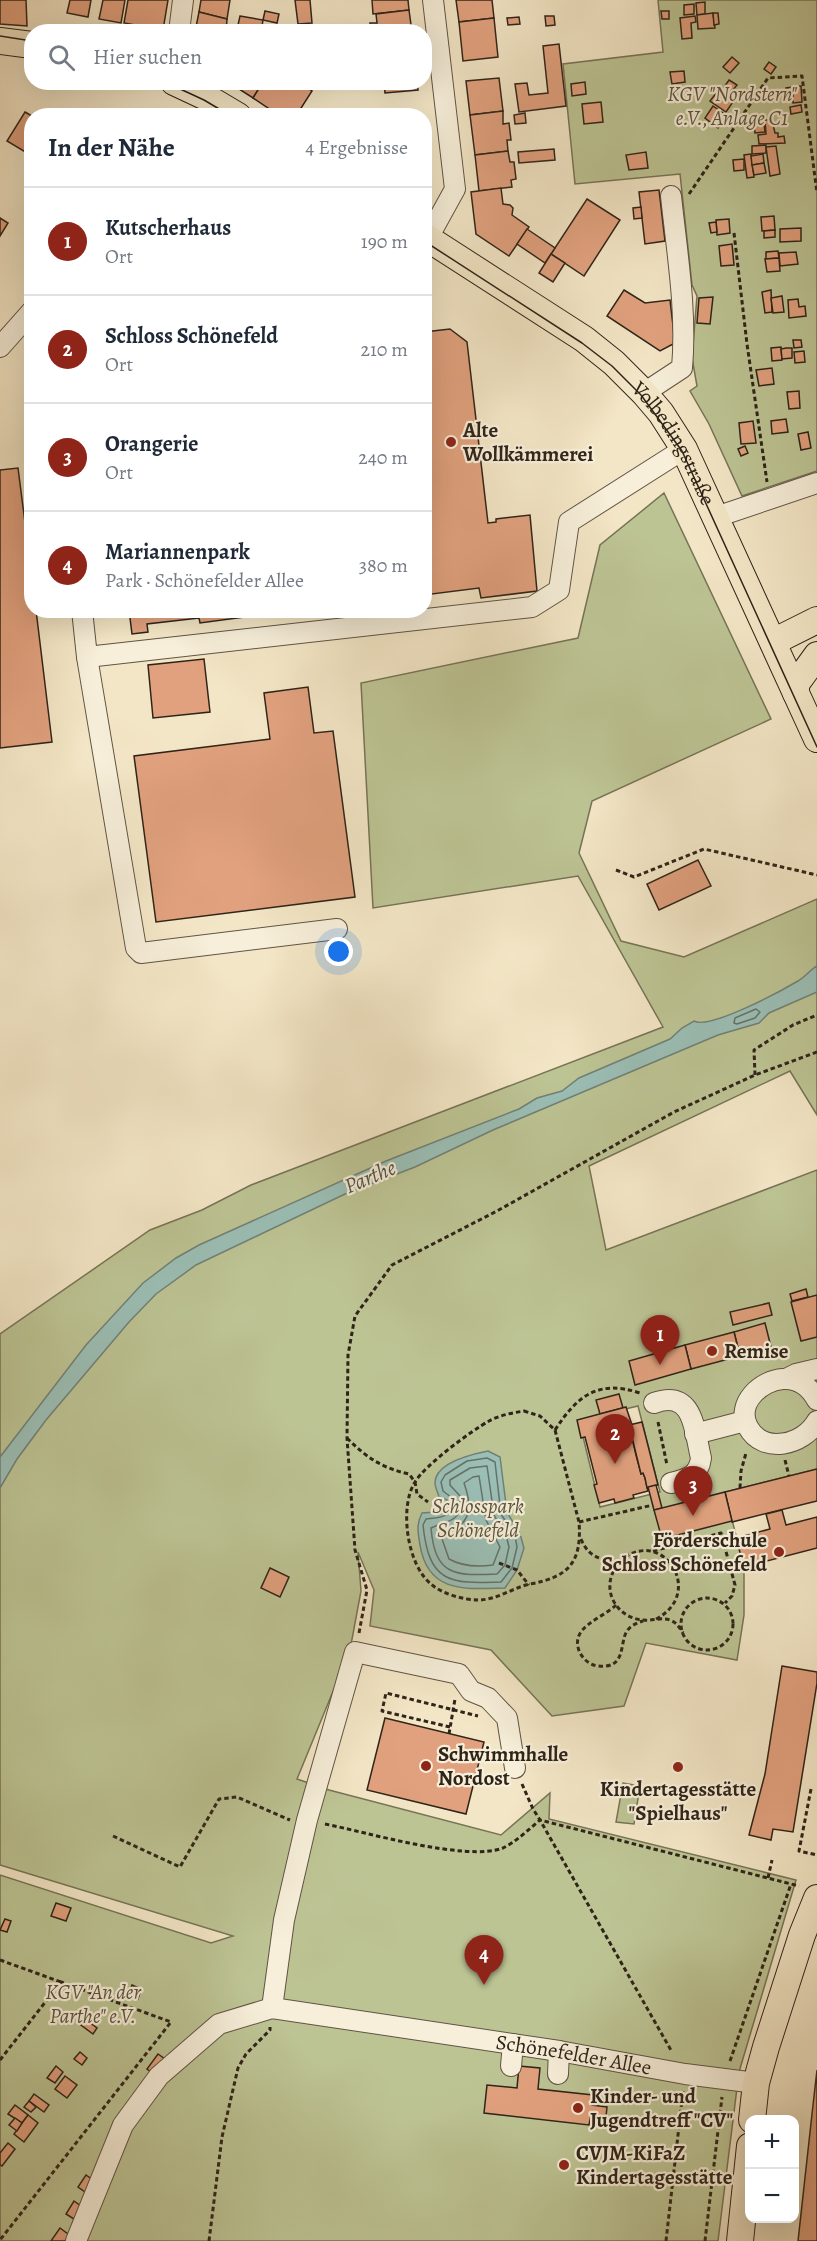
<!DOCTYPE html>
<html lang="de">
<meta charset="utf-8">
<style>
body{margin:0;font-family:Alegreya,serif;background:#f6f6f7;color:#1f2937}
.controls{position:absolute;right:18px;bottom:18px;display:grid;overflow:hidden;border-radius:12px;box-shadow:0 6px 24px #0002}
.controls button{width:54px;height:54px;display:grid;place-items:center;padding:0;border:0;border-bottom:2px solid #e0e1e3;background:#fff;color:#1f2937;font:30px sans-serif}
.you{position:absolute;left:339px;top:952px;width:21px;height:21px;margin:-15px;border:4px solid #fff;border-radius:50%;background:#1a73e8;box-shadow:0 0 0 9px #1a73e833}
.badge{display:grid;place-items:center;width:39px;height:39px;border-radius:50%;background:#8f2418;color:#fff;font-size:20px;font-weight:700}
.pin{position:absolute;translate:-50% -50px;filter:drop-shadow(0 2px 3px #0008)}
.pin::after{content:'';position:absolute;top:32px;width:21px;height:18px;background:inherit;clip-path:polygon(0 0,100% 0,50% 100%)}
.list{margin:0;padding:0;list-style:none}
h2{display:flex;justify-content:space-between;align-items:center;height:78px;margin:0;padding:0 24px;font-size:26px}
h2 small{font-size:20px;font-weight:400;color:#747a83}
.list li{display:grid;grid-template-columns:39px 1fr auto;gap:18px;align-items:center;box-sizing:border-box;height:108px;padding:0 24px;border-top:2px solid #e0e1e3}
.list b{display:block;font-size:22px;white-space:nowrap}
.list p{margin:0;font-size:20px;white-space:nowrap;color:#747a83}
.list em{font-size:20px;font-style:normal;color:#747a83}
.icon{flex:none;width:33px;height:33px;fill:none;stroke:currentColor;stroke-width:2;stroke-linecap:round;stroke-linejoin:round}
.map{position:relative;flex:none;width:817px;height:2241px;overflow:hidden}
.search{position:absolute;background:#fff;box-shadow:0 6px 24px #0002;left:24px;top:24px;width:408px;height:66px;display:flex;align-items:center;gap:15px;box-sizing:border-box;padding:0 21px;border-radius:24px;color:#747a83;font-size:22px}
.panel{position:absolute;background:#fff;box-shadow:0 6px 24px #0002;left:24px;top:108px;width:408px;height:510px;border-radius:24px}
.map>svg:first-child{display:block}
</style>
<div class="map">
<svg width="817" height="2241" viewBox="0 0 817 2241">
<rect width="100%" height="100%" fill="#f3e6c6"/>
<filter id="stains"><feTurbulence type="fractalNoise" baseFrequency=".00333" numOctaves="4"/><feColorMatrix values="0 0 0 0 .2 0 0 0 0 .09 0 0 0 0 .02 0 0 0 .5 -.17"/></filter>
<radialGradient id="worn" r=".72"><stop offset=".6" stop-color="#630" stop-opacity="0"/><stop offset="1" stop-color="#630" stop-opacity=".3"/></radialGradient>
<g fill="#bdc494" stroke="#767456" stroke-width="1.5" fill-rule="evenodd">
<polygon points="658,0 817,0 817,471 742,496 709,424 690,391 697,386 692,358 697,296 692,285 680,174 575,184 563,64 663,52"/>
<path d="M664,493l107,226 -179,82 -13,52 42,88 63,16 133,-58v216l-27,-44 -201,95 17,84 211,-80v299l-92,23 19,75v48l-7,45 -91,-17 -22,63 -72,10 -61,-66 -121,-24 4,-36 -16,-38 3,39 -11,59 -53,129 32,11 172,45 49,-42 -1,26 247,61 -57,192 -21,169h-718v-366l211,68 22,-7 -233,-71v-531l150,-104 52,-20 49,-25 412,-158 -85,-151 -205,32 -12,-225 217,-45 22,-93zM638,1406l22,86 -60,15 -21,-87z"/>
<polygon points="623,1783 640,1786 634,1824 616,1822"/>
</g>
<g fill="#9bbfb6" stroke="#708177" stroke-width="1.5">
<path d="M817,966v26l-48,21 -10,10 -41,12 -225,95 -78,37 -70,27 -149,71 -40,29 -27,28 -83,98 -29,39 -17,29v-31l86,-112 57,-62 33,-25 23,-13 187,-84 133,-52 18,-11 25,-7 17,-13 91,-39 12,-11 12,-7c15,9 87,-30 104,-40 7,-4 12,-11 19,-15z"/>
<path d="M488,1451l12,6 7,55 13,22 4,14 -7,22 -12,18c-39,1 -77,6 -85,-43 -2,-13 -4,-20 2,-32l14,-1 10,-4 1,-8 -8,-3c-1,-4 -4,-10 -4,-14 0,-21 38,-29 53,-32z"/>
</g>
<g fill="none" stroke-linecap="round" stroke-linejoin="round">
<g stroke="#657268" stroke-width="1.5">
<polygon points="756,1009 760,1012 755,1018 737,1024 734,1023 735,1018"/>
<path d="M487,1458l8,4 6,52 14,22 2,11 -5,21 -11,14c-52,2 -72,1 -78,-57l3,-6c17,-2 27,-1 26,-21l-9,-7 -2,-9 4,-7 22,-14z"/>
<path d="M487,1466l7,49 13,24 2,8 -4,18 -8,9c-42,2 -62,2 -66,-46 18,-9 31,-4 29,-32l-10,-11v-5l20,-12z"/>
<path d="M479,1476l7,44 14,27 -7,18c-15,2 -30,2 -44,-6l-8,-23c5,-4 12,-5 17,-9 16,-11 11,-30 6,-44l9,-6z"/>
</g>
</g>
<g fill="#e1a17e" stroke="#2f2419" stroke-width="1.5">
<polygon points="0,0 26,0 27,26 0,24"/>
<polygon points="70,0 91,0 88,17 67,13"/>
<polygon points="103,0 125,0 121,23 99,19"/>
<polygon points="128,0 168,0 163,30 124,23"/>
<polygon points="201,0 230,0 227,19 199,12"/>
<polygon points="295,0 310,0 312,23 298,24"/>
<polygon points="372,0 408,0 409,10 373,14"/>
<polygon points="456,0 492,0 494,18 459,22"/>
<polygon points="705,2 705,14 697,15 696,3"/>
<polygon points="694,4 694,14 684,15 684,5"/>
<polygon points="409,10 412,32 371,32 370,23 377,23 376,14"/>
<polygon points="265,11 279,14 277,23 263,20"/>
<polygon points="661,11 669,11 669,19 662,19"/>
<polygon points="199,12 227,19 226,32 195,32"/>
<polygon points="713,13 715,28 698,29 697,15"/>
<polygon points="713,13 718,13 719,24 714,25"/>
<polygon points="240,16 263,20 261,32 252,32 253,27 238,25"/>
<polygon points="545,16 554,16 555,25 546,26"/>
<polygon points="695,16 696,22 691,23 692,38 682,39 680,18"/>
<polygon points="519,17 520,24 508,25 507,18"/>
<polygon points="494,18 498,57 463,61 459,22"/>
<polygon points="559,44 566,106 519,112 515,84 527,83 529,95 548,93 543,46"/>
<polygon points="732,57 739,63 730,73 723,67"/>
<polygon points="769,62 776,67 771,74 764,69"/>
<polygon points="684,71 685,82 672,84 670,72"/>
<polygon points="499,78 503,111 470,115 466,81"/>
<polygon points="729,80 737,85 729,95 722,90"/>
<polygon points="228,82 263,82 253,98"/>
<polygon points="263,82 300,82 312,91 296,116 280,116 253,98"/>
<polygon points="384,82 417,82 418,90 385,93"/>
<polygon points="585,82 586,94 572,96 571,84"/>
<polygon points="801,86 802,102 793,103 792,87"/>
<polygon points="792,87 793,97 786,97 786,88"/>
<polygon points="720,88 735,99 726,112 710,101"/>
<polygon points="601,102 603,122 584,124 582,104"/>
<polygon points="801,105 802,112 791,114 790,107"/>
<polygon points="713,106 727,116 718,128 705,118"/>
<polygon points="503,111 503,124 509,123 511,140 507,140 508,151 475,155 470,115"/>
<polygon points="25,112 32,116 32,156 7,141"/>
<polygon points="525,113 526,123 515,124 514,115"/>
<polygon points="765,120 772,120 775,133 778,133 778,137 784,136 785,143 759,144 758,135 766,134"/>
<polygon points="764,123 765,132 755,133 754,124"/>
<polygon points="766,145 766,153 752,154 752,146"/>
<polygon points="776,146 780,174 770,176 766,147"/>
<polygon points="554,149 555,160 519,163 518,152"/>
<polygon points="508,151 510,162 514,162 516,179 511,180 512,187 479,191 475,155"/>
<polygon points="646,152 648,168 629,170 626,155"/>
<polygon points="751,154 754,177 747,178 744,155"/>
<polygon points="763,154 764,163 752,165 751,156"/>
<polygon points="744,159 744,170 734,171 733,160"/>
<polygon points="764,163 766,173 754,175 752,165"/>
<polygon points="501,188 503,204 510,205 513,208 512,215 529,227 509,256 476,234 471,192"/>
<polygon points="659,190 665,241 645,244 639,192"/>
<polygon points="587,199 620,220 584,276 551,254"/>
<polygon points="641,207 642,218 634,219 633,208"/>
<polygon points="774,216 775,230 762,231 761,217"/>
<polygon points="0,218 8,223 0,236"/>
<polygon points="729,219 730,233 717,235 716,220"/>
<polygon points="716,222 717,232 711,233 709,223"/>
<polygon points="801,228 801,241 780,242 780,229"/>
<polygon points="527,229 555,248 545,263 517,244"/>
<polygon points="775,230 775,237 764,238 764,231"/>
<polygon points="732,244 734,265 721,266 719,246"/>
<polygon points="778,251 779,258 766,259 766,252"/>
<polygon points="796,252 798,264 780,266 779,253"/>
<polygon points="551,254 565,263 553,282 539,273"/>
<polygon points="779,258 780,271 767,272 765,259"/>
<polygon points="624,290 645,303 670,300 675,343 660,351 607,316"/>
<polygon points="771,290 772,312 765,313 762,292"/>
<polygon points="782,296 784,312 773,313 771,298"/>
<polygon points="713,297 710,324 697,323 699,298"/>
<polygon points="798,299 799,307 805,306 806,316 789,318 788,300"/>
<polygon points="450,329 467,342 488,523 496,522 496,519 530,515 537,591 481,598 479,588 424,595 424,332"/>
<polygon points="793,340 801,340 802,347 794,348"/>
<polygon points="781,347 782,360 772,361 771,348"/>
<polygon points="786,348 792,348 792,358 782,359 781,349"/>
<polygon points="804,351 805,362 795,363 794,352"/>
<polygon points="772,368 774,384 759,386 756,370"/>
<polygon points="799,391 800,408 789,409 787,392"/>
<polygon points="786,419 788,432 772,434 771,421"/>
<polygon points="753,421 756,443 741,444 739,423"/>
<polygon points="808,432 811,448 801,450 798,434"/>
<polygon points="745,446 748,453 741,456 738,449"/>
<polygon points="18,468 32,577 32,610 36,610 52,742 0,748 0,470"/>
<polygon points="129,610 298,610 200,623 199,618 147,624 148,632 132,634"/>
<polygon points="204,659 210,712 153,718 148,665"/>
<polygon points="308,687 314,733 333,731 355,897 156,922 134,756 270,739 264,693"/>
<polygon points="698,860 711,886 659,910 647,884"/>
<polygon points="806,1289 808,1297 792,1301 790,1294"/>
<polygon points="817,1295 817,1337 801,1341 791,1302"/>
<polygon points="769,1303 772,1315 733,1325 730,1312"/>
<polygon points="765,1323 771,1347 740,1356 734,1332"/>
<polygon points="734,1332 740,1356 691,1369 685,1345"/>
<polygon points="685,1345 691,1369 635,1385 629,1361"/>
<polygon points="619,1394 623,1408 600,1414 596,1400"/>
<polygon points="626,1407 632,1425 629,1425 636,1455 641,1474 643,1473 645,1478 648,1491 633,1495 634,1498 615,1503 614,1499 599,1503 594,1485 597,1484 585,1437 581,1438 577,1420"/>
<polygon points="642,1422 658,1485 647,1488 645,1478 643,1473 641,1474 629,1425"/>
<polygon points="817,1469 817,1501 732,1522 725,1492"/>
<polygon points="656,1485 662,1508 654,1510 648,1487"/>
<polygon points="725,1492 732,1521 662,1539 654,1510"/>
<polygon points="782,1510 786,1525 817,1517 817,1548 744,1567 736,1538 770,1529 766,1514"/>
<polygon points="270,1568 289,1577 280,1597 261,1588"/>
<polygon points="782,1666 817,1672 817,1683 793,1832 773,1829 771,1840 749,1835 765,1774"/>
<polygon points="385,1718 484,1742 466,1814 367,1790"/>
<polygon points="56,1903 71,1908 66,1921 51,1916"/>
<polygon points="5,1919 11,1921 7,1932 0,1930"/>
<polygon points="132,1985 141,1989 138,1999 128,1995"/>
<polygon points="85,2019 97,2028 93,2034 81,2025"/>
<polygon points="80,2052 87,2058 82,2065 74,2059"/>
<polygon points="158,2054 165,2059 154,2074 147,2069"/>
<polygon points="56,2066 63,2072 55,2083 47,2078"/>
<polygon points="519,2066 540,2068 538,2089 593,2095 592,2105 607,2107 606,2117 591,2115 589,2125 484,2113 487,2085 517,2088"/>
<polygon points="817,2070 817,2241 798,2241 813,2105"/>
<polygon points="65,2076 77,2085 67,2098 55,2089"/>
<polygon points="34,2094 49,2105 44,2112 29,2101"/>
<polygon points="29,2101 36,2107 31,2112 24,2107"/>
<polygon points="15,2105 28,2115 22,2123 8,2114"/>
<polygon points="28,2115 38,2123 24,2142 14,2134"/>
<polygon points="15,2118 22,2123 17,2131 9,2125"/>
<polygon points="8,2143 15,2149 2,2166 0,2165 0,2153"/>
<polygon points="86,2175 96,2182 88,2194 78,2187"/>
<polygon points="74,2201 85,2209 77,2221 66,2214"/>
<polygon points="60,2228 72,2237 69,2241 51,2241"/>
</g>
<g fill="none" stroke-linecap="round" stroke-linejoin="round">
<g stroke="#605444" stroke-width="22">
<g id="minor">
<polyline points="179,32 183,0"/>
<polyline points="428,238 455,189 433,0"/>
<polyline points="0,347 32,311"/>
<path d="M644,393l38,-25c5,-57 -5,-115 -11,-172"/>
<polyline points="716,517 817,483"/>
<polyline points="82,610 87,657 532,607 559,590 569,522 684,449"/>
<polyline points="87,657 136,948 141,953 337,929"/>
<polyline points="786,1379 796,1374 817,1369"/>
<path d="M817,1400c-7,-13 -19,-22 -34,-21 -21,1 -48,24 -35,48 15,28 56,18 69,-6"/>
<path d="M654,1403c40,-14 40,26 47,55 -2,18 -14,21 -30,25"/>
<polyline points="695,1434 745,1421"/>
<polyline points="272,2008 284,1920 307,1820 355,1652 459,1674 471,1691 488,1698 507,1718 515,1768"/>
<polyline points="511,2066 513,2044"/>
<polyline points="558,2074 559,2051"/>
<path id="s1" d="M76,2241l47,-116 36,-49 60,-52 53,-16 287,43 126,23 71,9"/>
</g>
</g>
<g stroke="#2f2419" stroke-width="28">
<g id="major">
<polyline points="0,41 32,45"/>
<polyline points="174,82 206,97 238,116"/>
<path id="s2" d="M424,236l160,103 30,24 30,30 17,20 23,36 133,290"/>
<polyline points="773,642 817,620"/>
<polyline points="796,693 796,684 817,655"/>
<polyline points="752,2120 756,2083 766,2047 802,1935 817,1898"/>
<polyline points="740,2241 750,2146"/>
</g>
</g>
<g stroke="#2f2419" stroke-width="3" stroke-dasharray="4.5 3" stroke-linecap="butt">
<polyline points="689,194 768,78 802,76 817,193"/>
<polyline points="734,233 747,344 767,482"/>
<polyline points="616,870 634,877 704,849 817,875"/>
<polyline points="755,1075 754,1050 793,1025 817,1015"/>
<path d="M524,1411l16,5 15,14 24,92c3,40 -10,55 -49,62 -18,4 -33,16 -52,16 -14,0 -36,-6 -47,-16 -24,-19 -32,-77 -16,-102 10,-17 56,-51 74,-61 11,-6 23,-8 35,-10z"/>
<polyline points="658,1422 667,1465"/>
<path d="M555,1430c22,-34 43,-51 85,-37"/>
<path d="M347,1438c20,20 35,30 62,36l6,8 2,12 11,8"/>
<polyline points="785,1460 789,1476"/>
<polyline points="740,1488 741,1471 746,1453"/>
<polyline points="579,1522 653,1505"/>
<path d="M581,1539c8,19 19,20 38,23"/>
<polyline points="653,1551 721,1533 735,1585 732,1596 725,1603"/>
<polyline points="499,1563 517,1570 529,1585"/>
<circle cx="707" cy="1624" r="26"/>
<path d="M616,1605c-14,14 -48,22 -36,48 4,7 10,12 18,13 29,3 21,-23 29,-35 4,-6 10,-8 16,-10"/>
<path d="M656,1619c48,-25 10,-87 -29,-63 -9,6 -16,16 -17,27 -2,19 14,36 33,37 9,1 18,-3 27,0 7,3 9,7 13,13"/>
<polyline points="359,1633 367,1590 355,1550 347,1438 348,1355 355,1316 392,1265 497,1211 674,1112 755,1075 817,1052"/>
<polyline points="450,1727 382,1711 386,1693 478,1716"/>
<polyline points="449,1734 455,1699"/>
<polyline points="522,1784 533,1809 540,1820 799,1886"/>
<polyline points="811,1789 799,1851 817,1855"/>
<path d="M325,1824c41,8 141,38 178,24 13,-6 26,-19 37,-28l132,232"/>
<polyline points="113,1836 180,1867 219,1799 237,1797 290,1820"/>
<polyline points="768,1878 772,1860"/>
<polyline points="0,1960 61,1982"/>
<polyline points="0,2060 61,1982 171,2022 0,2240"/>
<polyline points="730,2061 791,1884"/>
<polyline points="209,2241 222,2137 238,2068 246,2054 270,2030 270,2027"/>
<polyline points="666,2241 683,2091"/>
<polyline points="705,2241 722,2097"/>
</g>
<use href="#minor" stroke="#f7efda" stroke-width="20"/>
<use href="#major" stroke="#f3e6c6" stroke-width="26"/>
<g stroke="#2f2419" stroke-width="1.5">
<polyline points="0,36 32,41"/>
<polyline points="165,82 204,100 231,116"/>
<polyline points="424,241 582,343 612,366 641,395 682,451 817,747"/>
</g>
</g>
<g fill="#8f2418" stroke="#f7efda" stroke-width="2">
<circle cx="451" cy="442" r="6"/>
<circle cx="712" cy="1351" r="6"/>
<circle cx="779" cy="1552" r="6"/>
<circle cx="426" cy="1766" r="6"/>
<circle cx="678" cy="1767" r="6"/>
<circle cx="578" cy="2108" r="6"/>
<circle cx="564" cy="2165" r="6"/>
</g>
<g text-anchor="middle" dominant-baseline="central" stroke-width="4.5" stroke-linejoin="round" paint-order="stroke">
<g font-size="21" font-style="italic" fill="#5a543e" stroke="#f7efda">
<text x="732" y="94">KGV "Nordstern"<tspan x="732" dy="24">e.V., Anlage C1</tspan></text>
<text x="478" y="1506">Schlosspark<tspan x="478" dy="24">Schönefeld</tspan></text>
<text x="93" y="1992">KGV "An der<tspan x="93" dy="24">Parthe" e.V.</tspan></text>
</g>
<g font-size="21" font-weight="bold" fill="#2f2419" stroke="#f7efda" text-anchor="start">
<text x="463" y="430">Alte<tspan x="463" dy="24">Wollkämmerei</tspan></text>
<text x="724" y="1351">Remise</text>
<text x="767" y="1540" text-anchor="end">Förderschule<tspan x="767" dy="24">Schloss Schönefeld</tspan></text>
<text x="438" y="1754">Schwimmhalle<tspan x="438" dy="24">Nordost</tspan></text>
<text x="678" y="1789" text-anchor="middle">Kindertagesstätte<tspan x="678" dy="24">"Spielhaus"</tspan></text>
<text x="590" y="2096">Kinder- und<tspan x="590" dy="24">Jugendtreff "CV"</tspan></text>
<text x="576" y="2153">CVJM-KiFaZ<tspan x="576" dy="24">Kindertagesstätte</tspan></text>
</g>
<g font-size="21" fill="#2f2419" stroke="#f7efda">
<text stroke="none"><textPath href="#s2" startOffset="330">Volbedingstraße</textPath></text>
<text stroke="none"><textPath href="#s1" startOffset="626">Schönefelder Allee</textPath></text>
</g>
<g font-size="22" font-style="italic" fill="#4f5248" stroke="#f7efda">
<text transform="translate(370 1177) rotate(-23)">Parthe</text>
</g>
</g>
<rect width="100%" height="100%" filter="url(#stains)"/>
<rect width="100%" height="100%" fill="url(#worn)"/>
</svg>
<div class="controls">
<button>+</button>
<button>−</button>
</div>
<div class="you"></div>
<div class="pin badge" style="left:660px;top:1365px">1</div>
<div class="pin badge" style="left:615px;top:1464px">2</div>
<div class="pin badge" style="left:693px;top:1516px">3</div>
<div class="pin badge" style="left:484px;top:1985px">4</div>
<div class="search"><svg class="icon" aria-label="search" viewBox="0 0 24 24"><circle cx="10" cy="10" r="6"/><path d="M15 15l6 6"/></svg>Hier suchen</div>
<section class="panel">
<h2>In der Nähe<small>4 Ergebnisse</small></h2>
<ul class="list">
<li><span class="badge">1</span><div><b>Kutscherhaus</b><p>Ort</p></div><em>190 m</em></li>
<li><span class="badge">2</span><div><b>Schloss Schönefeld</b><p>Ort</p></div><em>210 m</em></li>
<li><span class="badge">3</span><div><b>Orangerie</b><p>Ort</p></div><em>240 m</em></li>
<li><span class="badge">4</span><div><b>Mariannenpark</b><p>Park · Schönefelder Allee</p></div><em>380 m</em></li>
</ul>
</section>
</div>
